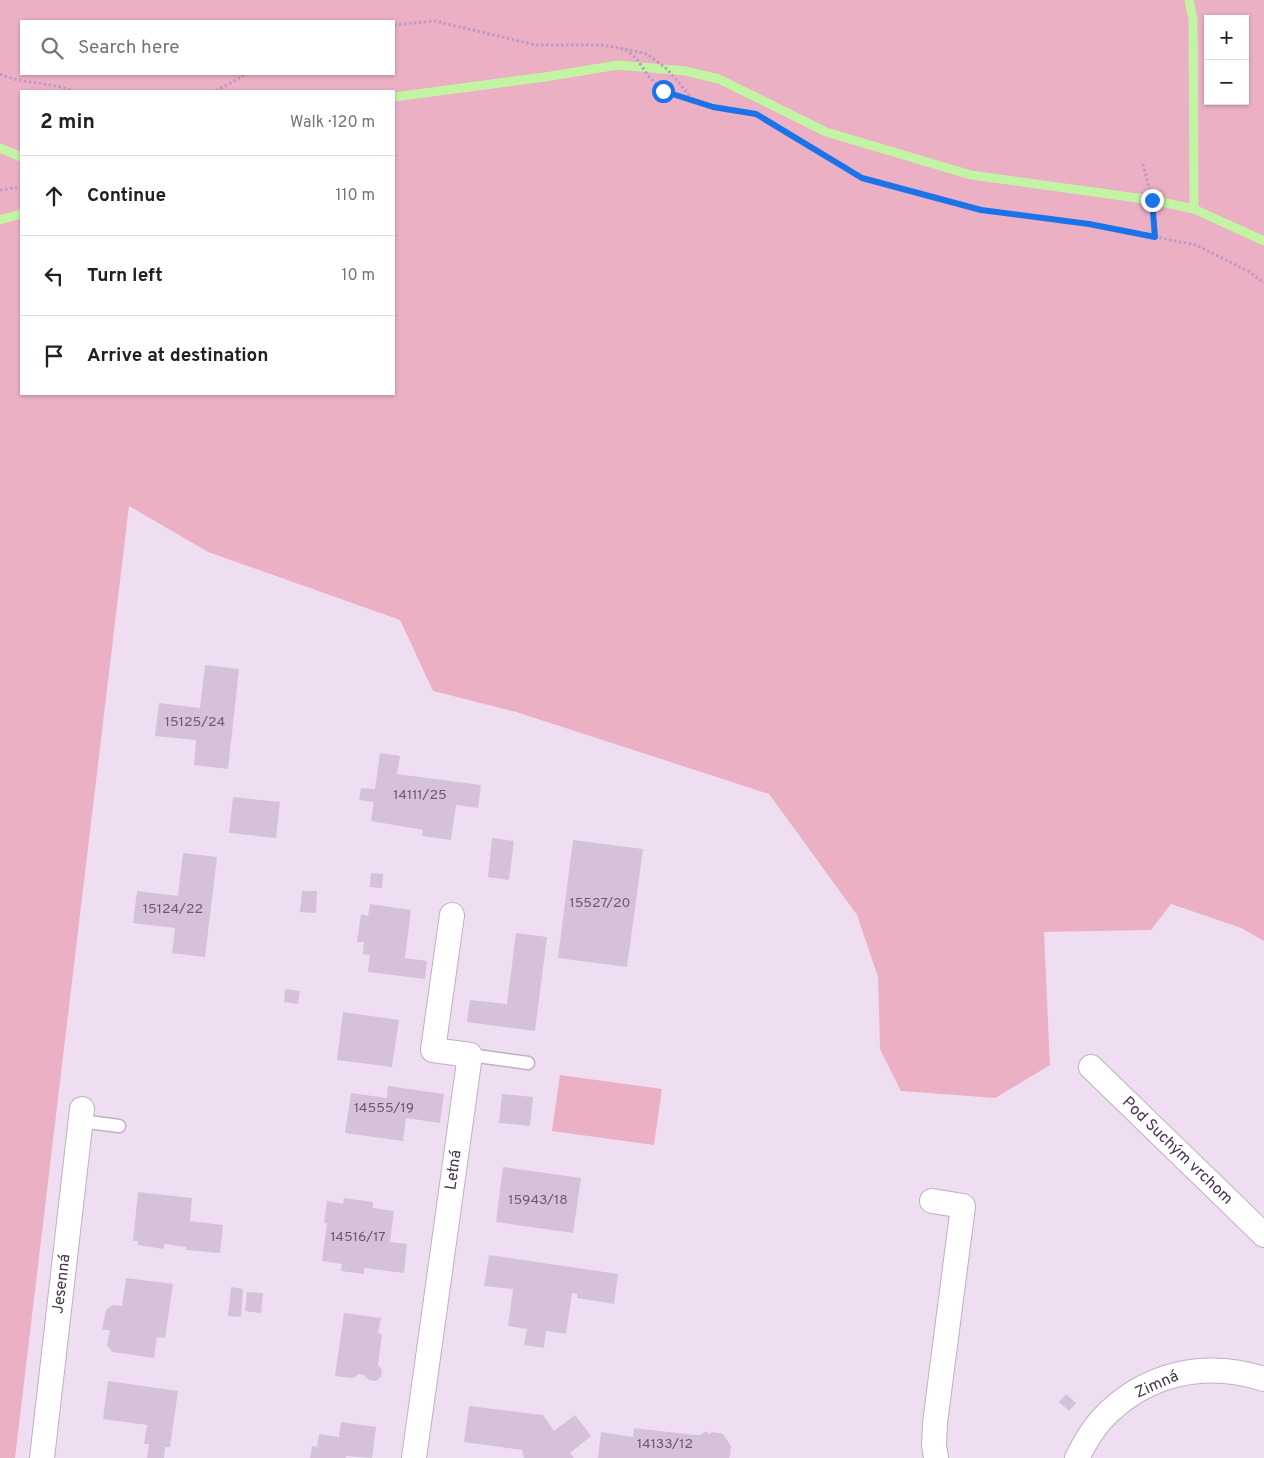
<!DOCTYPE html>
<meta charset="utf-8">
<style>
body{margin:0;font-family:Overpass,sans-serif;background:#f2f2f2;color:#202124}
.controls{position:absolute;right:15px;top:15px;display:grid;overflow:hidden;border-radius:0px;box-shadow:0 1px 4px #0004}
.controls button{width:45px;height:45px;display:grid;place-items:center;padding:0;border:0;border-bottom:1px solid #e0e0e0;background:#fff;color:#202124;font:25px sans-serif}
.stop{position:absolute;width:15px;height:15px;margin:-11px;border:4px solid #1a73e8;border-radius:50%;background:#fff}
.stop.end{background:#1a73e8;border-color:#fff;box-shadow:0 1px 5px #0008}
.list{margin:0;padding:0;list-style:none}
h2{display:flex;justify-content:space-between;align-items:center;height:65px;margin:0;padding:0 20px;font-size:21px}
h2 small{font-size:16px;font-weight:400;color:#757577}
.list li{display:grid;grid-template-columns:32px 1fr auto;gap:15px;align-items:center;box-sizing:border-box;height:80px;padding:0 20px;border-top:1px solid #e0e0e0}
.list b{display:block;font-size:19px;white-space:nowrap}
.list em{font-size:16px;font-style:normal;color:#757577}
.icon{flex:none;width:28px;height:28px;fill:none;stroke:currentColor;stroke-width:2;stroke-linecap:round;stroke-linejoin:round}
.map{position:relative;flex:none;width:1264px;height:1458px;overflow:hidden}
.search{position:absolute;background:#fff;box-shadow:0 1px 4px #0004;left:20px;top:20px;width:375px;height:55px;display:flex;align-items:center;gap:12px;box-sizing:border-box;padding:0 18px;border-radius:0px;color:#757577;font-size:19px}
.panel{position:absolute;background:#fff;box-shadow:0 1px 4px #0004;left:20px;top:90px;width:375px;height:305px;border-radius:0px}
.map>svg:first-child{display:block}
</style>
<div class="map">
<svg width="1264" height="1458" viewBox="0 0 1264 1458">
<rect width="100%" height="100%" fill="#f4e9f5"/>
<polygon fill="#efdef1" points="129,506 208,552 400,620 433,691 516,712 769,794 857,915 878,977 880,1049 1050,1065 1043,932 1151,930 1170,904 1241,928 1264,941 1264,1458 15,1458"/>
<g fill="#ebb0c4" fill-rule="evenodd">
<path d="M0,0h1264v941l-23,-13 -70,-24 -20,26 -107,2 6,133 -55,33 -94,-7 -21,-42 -2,-72 -21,-62 -88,-121 -253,-82 -83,-21 -33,-71 -192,-68 -79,-46 -114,952h-15zM1208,19h37v82h-37zM21,21h373v53h-373zM394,91v303h-373v-303z"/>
<polygon points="560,1075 662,1089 654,1145 552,1131"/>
</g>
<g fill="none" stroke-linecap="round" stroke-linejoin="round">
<g stroke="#c2f4a3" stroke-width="9">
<polyline points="1189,0 1193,19 1194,209"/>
<polyline points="394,97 545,77 618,65 685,71 719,79 826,132 971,175 1152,200 1194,209 1264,241"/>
<polyline points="0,148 21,157"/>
<polyline points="0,220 21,214"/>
</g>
</g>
<g fill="#d6c1db">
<polygon points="205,665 239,669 228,769 194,765 196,740 155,736 159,703 200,708"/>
<polygon points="380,753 400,756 397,774 481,785 478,808 456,805 451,840 422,836 423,830 371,821 374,802 359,800 361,788 375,789"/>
<polygon points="233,797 280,802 276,838 229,833"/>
<polygon points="492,838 514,841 509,880 488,877"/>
<polygon points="573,840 643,849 627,967 558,958"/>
<polygon points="183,853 217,857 205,957 172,953 175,928 133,923 137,891 178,896"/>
<polygon points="371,873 383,874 382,888 370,887"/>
<polygon points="302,891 317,891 316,913 300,912"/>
<polygon points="370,904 411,910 405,958 427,961 425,979 368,972 370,955 363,954 364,942 357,942 361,914 368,916"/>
<polygon points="516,933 547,937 535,1031 467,1022 470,1000 507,1004"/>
<polygon points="285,989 300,991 298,1004 284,1002"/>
<polygon points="343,1012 399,1020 392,1067 337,1060"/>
<polygon points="388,1086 444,1094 440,1123 406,1118 403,1141 345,1133 351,1093 387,1098"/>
<polygon points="502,1094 533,1097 530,1126 499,1123"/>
<polygon points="503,1167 581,1178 573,1233 496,1222"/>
<polygon points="138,1192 192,1198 190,1221 223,1225 220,1253 186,1250 186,1247 164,1244 164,1249 138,1245 138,1241 133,1241"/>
<polygon points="344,1198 373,1202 373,1208 394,1211 390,1242 407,1244 404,1273 364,1268 364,1274 341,1271 342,1264 322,1261 327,1223 324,1223 327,1201 343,1204"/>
<polygon points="489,1255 618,1274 614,1304 577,1298 577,1294 572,1293 566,1334 546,1331 544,1348 524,1345 527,1329 508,1326 513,1289 484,1286"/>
<polygon points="126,1278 173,1284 165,1338 157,1337 154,1358 112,1352 107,1345 110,1330 102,1330 106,1310 113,1305 122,1306"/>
<polygon points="231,1287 243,1289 241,1317 228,1316"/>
<polygon points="247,1292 263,1293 261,1313 245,1311"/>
<polygon points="344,1313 381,1318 378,1333 382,1334 378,1365 382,1370 381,1377 376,1381 369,1380 364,1375 357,1374 357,1376 352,1378 335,1376"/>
<polygon points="108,1381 178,1391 170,1447 165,1447 164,1458 147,1458 149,1444 144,1444 147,1425 103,1419"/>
<polygon points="1066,1394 1076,1403 1069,1411 1059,1402"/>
<polygon points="469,1406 543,1415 554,1431 575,1415 591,1436 570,1453 574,1458 524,1458 522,1450 464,1442"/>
<polygon points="341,1422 376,1427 372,1458 346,1456 346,1458 310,1458 312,1446 317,1447 319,1434 339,1437"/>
<polygon points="634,1428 695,1435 700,1435 707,1431 708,1434 713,1432 723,1434 731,1446 730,1456 729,1458 598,1458 601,1432 633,1437"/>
</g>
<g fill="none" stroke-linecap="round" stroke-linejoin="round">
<g stroke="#c1aec4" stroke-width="15">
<g id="service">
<polyline points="470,1055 528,1063"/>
<polyline points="81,1121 119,1126"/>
</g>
</g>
<g stroke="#c1aec4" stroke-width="26">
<g id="minor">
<polyline points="1091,1067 1264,1235"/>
<polyline points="932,1201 963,1206 935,1423 934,1445 936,1458"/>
<polyline points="42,1458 82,1109"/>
<polyline points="414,1458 470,1055 433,1050 452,915"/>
<path d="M1077,1458c7,-14 14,-27 25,-39 43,-46 103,-59 162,-40"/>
</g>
</g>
<g stroke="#be9bc4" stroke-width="3" stroke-dasharray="2.5 2.5" stroke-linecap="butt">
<polyline points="394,25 435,21 536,45 602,45 625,49 637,59 649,77 663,91 713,107 756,114 862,178 981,210 1089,224 1196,245 1248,271 1264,283"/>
<polyline points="625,49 647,54 667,69 694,101"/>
<path d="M0,74c23,11 49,7 72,17"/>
<polyline points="216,91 246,74"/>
<polyline points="1143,164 1152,200 1155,237"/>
<polyline points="0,190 21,187"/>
</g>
<use href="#service" stroke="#fff" stroke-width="12"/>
<use href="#minor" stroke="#fff" stroke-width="24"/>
</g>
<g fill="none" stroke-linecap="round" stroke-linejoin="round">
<polyline stroke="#1a73e8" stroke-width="6" points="663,91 713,107 756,114 862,178 981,210 1089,224 1155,237 1152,200"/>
</g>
<g text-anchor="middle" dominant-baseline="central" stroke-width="4" stroke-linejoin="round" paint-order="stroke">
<g font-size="14" fill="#6a5a6e">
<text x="195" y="722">15125/24</text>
<text x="420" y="795">14111/25</text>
<text x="600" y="903">15527/20</text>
<text x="173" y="909">15124/22</text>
<text x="384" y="1108">14555/19</text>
<text x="538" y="1200">15943/18</text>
<text x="358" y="1237">14516/17</text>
<text x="665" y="1444">14133/12</text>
</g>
<g font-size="16" fill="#46374a" stroke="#fff">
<text transform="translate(1177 1151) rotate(44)">Pod Suchým vrchom</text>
<text transform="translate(454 1170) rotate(-82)">Letná</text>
<text transform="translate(62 1284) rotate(-83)">Jesenná</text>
<text transform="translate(1157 1385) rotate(-24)">Zimná</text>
</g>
</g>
</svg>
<div class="controls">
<button>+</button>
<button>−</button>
</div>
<div class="stop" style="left:663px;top:91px"></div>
<div class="stop end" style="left:1152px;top:200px"></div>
<div class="search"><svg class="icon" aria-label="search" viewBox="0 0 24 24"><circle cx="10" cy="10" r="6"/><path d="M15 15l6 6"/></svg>Search here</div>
<section class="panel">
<h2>2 min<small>Walk · 120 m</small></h2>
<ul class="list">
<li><svg class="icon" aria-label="ahead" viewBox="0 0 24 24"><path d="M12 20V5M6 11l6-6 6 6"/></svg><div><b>Continue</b></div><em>110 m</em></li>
<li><svg class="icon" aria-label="left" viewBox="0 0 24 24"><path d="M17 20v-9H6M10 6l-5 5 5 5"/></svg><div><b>Turn left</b></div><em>10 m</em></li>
<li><svg class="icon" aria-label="arrive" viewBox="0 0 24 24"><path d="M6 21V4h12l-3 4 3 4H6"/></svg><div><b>Arrive at destination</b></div></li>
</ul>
</section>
</div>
